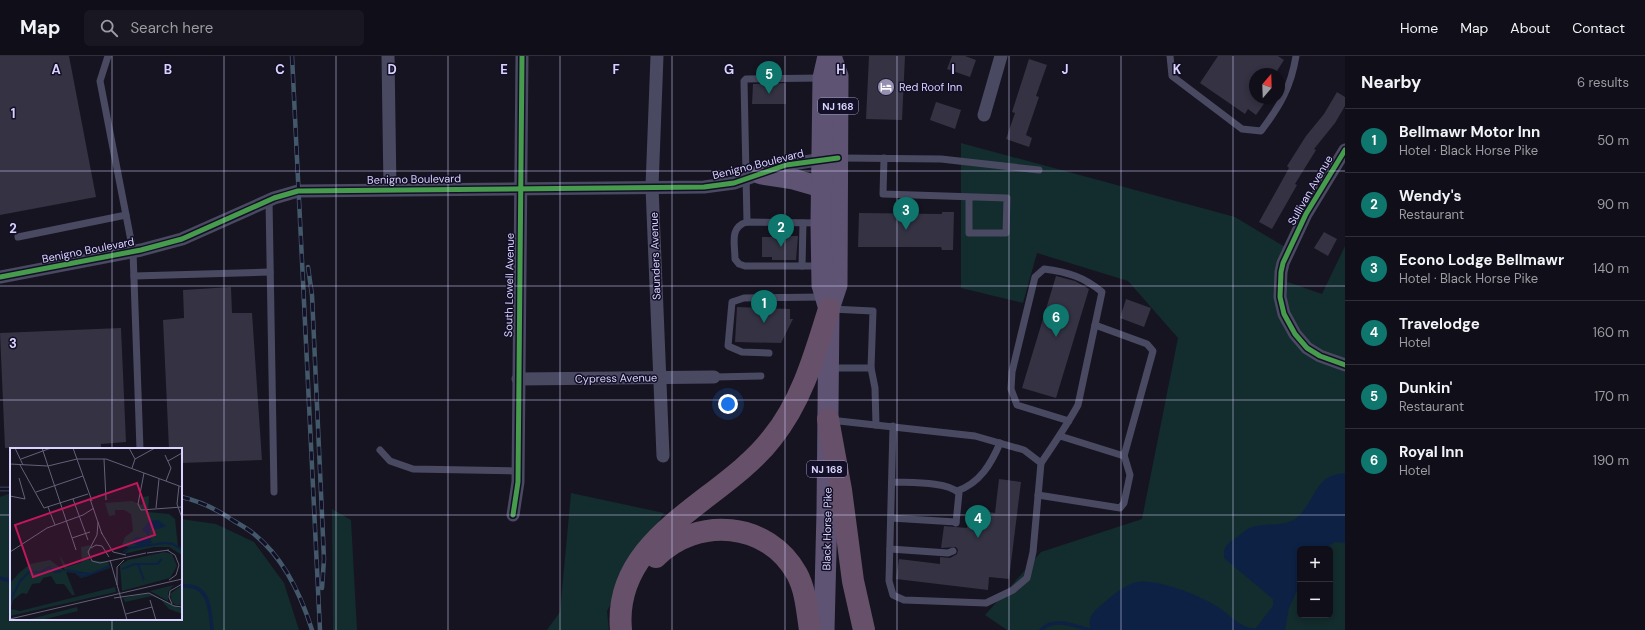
<!DOCTYPE html>
<meta charset="utf-8">
<style>
body{margin:0;font-family:"DM Sans",sans-serif;background:#191822;color:#f1f3f6}
.controls{position:absolute;right:12px;bottom:12px;display:grid;overflow:hidden;border-radius:6px;box-shadow:0 2px 6px #0003}
.controls button{width:36px;height:36px;display:grid;place-items:center;padding:0;border:0;border-bottom:1px solid #302f38;background:#100f19;color:#f1f3f6;font:20px sans-serif}
.compass{position:absolute;left:1249px;top:12px;width:36px;height:36px;border-radius:50%;background:#100f19;box-shadow:0 2px 6px #0003;rotate:19deg}
.you{position:absolute;left:728px;top:348px;width:14px;height:14px;margin:-10px;border:3px solid #fff;border-radius:50%;background:#1a73e8;box-shadow:0 0 0 6px #1a73e833}
.badge{display:grid;place-items:center;width:26px;height:26px;border-radius:50%;background:#0f766e;color:#fff;font-size:13px;font-weight:700}
.pin{position:absolute;translate:-50% -33px;filter:drop-shadow(0 1px 2px #0008)}
.pin::after{content:'';position:absolute;top:21px;width:14px;height:12px;background:inherit;clip-path:polygon(0 0,100% 0,50% 100%)}
.list{margin:0;padding:0;list-style:none}
h2{display:flex;justify-content:space-between;align-items:center;height:52px;margin:0;padding:0 16px;font-size:17px}
h2 small{font-size:13px;font-weight:400;color:#9c9ca2}
.list li{display:grid;grid-template-columns:26px 1fr auto;gap:12px;align-items:center;box-sizing:border-box;height:64px;padding:0 16px;border-top:1px solid #302f38}
.list b{display:block;font-size:15px;white-space:nowrap}
.list p{margin:0;font-size:13px;white-space:nowrap;color:#9c9ca2}
.list em{font-size:13px;font-style:normal;color:#9c9ca2}
.icon{flex:none;width:22px;height:22px;fill:none;stroke:currentColor;stroke-width:2;stroke-linecap:round;stroke-linejoin:round}
.map{position:relative;flex:none;width:1345px;height:574px;overflow:hidden}
header{display:flex;align-items:center;gap:24px;box-sizing:border-box;height:56px;padding:0 20px;background:#100f19;border-bottom:1px solid #302f38}
header strong{font-size:19px}
nav{display:flex;gap:22px;margin-inline-start:auto;font-size:14px}
.search{width:280px;height:36px;background:#191822;display:flex;align-items:center;gap:10px;box-sizing:border-box;padding:0 14px;border-radius:6px;color:#9c9ca2;font-size:15px}
main{display:flex}
aside{flex:1;background:#100f19}
.map>svg:first-child{display:block}
</style>
<header>
<strong>Map</strong>
<div class="search"><svg class="icon" aria-label="search" viewBox="0 0 24 24"><circle cx="10" cy="10" r="6"/><path d="M15 15l6 6"/></svg>Search here</div>
<nav><a>Home</a><a>Map</a><a>About</a><a>Contact</a></nav>
</header>
<main>
<div class="map">
<svg width="1345" height="574" viewBox="0 0 1345 574">
<rect width="100%" height="100%" fill="#161421"/>
<g fill="#132c2d" fill-rule="evenodd">
<path d="M961,87l274,74 55,33 -11,29 43,15 23,-48v384h-338l-22,-15 56,-63 101,-33 36,-181 -50,-57 -91,-28 -14,50 -62,-15zM1300,493h30v66h-30z"/>
<polygon points="11,437 11,563 181,563 181,463 216,468 254,486 284,527 299,574 0,574 0,441"/>
<polygon points="571,437 664,457 607,555 609,574 547,574 560,556"/>
<polygon points="332,453 351,464 357,574 333,574"/>
</g>
<path fill="#0d2144" d="M1345,417v70l-10,-1 -10,7h-25v35l-11,24 -4,22h-193c-6,-8 0,-18 7,-23 11,-9 24,-22 38,-25 19,-4 65,14 81,25 11,7 24,23 38,21l17,-22v-7l-49,-41v-8c3,-6 7,-9 13,-13 5,-3 9,-8 15,-10 14,-4 30,0 43,-8 14,-10 20,-33 32,-41 5,-3 12,-4 18,-5z"/>
<g fill="none" stroke-linecap="round" stroke-linejoin="round">
<g stroke="#0d2144" stroke-width="3.5">
<polyline points="0,522 11,525"/>
<path d="M181,530c29,-3 29,23 31,44"/>
<path d="M1041,574c14,-14 34,-3 50,0"/>
</g>
</g>
<g fill="#343243">
<polygon points="0,0 69,0 96,141 0,159"/>
<polygon points="869,0 905,0 902,64 866,63"/>
<polygon points="952,0 965,0 976,4 970,21 947,13"/>
<polygon points="1218,0 1278,0 1284,4 1275,18 1255,18 1255,42 1268,42 1256,59 1248,53 1245,58 1200,27"/>
<polygon points="1029,3 1047,9 1036,40 1039,41 1026,79 1032,82 1029,91 1006,83 1015,57 1012,56"/>
<polygon points="786,27 786,48 752,48 753,28"/>
<polygon points="1337,36 1345,41 1345,50 1335,67 1314,93 1316,94 1295,128 1297,129 1272,173 1259,166 1289,112 1287,110 1306,80 1324,58"/>
<polygon points="936,46 961,54 955,73 930,64"/>
<polygon points="942,156 954,156 953,194 942,194 941,191 858,191 859,157 942,158"/>
<polygon points="775,176 789,177 789,180 798,180 796,204 772,204 772,201 762,201 762,181 775,181"/>
<polygon points="1324,176 1337,183 1328,200 1314,192"/>
<polygon points="1056,220 1075,225 1089,233 1056,342 1022,332"/>
<polygon points="231,231 232,257 252,257 262,404 181,407 181,393 169,393 163,264 184,262 183,234"/>
<polygon points="1126,243 1151,252 1144,271 1120,262"/>
<polygon points="737,251 790,253 790,263 793,263 781,287 735,286"/>
<polygon points="121,272 126,386 101,388 101,393 30,393 30,391 5,392 0,277"/>
<polygon points="999,423 1021,426 1009,523 989,521 988,534 896,523 899,503 940,508 940,501 950,502 957,498 958,494 956,491 941,492 944,470 967,472 969,453 995,457"/>
</g>
<g fill="none" stroke-linecap="round" stroke-linejoin="round">
<g stroke="#4a4962" stroke-width="7">
<polyline points="108,0 100,25 133,195 140,393"/>
<path d="M1170,0l2,20 70,53 19,2c19,-25 30,-44 35,-75"/>
<polyline points="840,102 941,103 1039,114"/>
<polyline points="884,102 883,138 1007,142 1006,177 969,177 969,142"/>
<polyline points="269,144 274,436"/>
<polyline points="747,166 744,25 746,23 821,22"/>
<polyline points="18,181 126,159"/>
<polyline points="802,210 803,167"/>
<path d="M820,210h-75l-6,-2 -4,-5c0,-15 -6,-32 12,-37l73,1"/>
<polyline points="134,220 270,216"/>
<polyline points="769,297 742,296 728,290 732,246 744,242 823,241"/>
<polyline points="830,312 871,312 873,255 831,253"/>
<polyline points="871,312 875,332 876,369"/>
<polyline points="714,321 761,320"/>
<polyline points="830,364 975,380 1024,394 1041,407 1033,496 1027,522 1013,534 986,547 904,544 893,539 889,525 893,370"/>
<polyline points="1060,380 1124,400 1153,295 1147,288 1095,269"/>
<polyline points="380,394 390,405 413,413 518,415"/>
<path d="M1041,407c13,-19 26,-38 37,-58l24,-113c-18,-15 -34,-20 -58,-23l-9,8 -23,95 -1,17 6,16 52,16"/>
<path d="M892,426c17,1 55,-1 67,11l-3,30"/>
<path d="M957,435c23,-8 34,-27 43,-48"/>
<polyline points="1038,439 1120,452 1124,447 1130,419 1124,399"/>
<polyline points="891,462 956,466"/>
<polyline points="890,493 948,497 953,495"/>
</g>
<g stroke="#4a4962" stroke-width="13">
<polyline points="388,0 390,133"/>
<polyline points="657,0 652,131 663,400"/>
<polyline points="984,59 1001,0"/>
<polyline points="1345,94 1306,158 1283,207 1281,216 1280,241 1284,258 1295,278 1307,292 1320,300 1345,309"/>
<polyline points="0,221 141,194 182,183 274,142 298,135 704,131 734,127 786,109 829,102"/>
<polyline points="518,323 714,321"/>
<polyline points="513,459 518,426 522,0"/>
</g>
<g stroke="#5e5373" stroke-width="21">
<polyline points="761,118 793,123 821,131"/>
<polyline points="829,253 837,229 838,20 831,0"/>
<polyline points="824,574 827,456 829,253 822,229 821,167 823,22 828,0"/>
</g>
<g stroke="#67516a" stroke-width="22">
<polyline points="828,363 841,434 853,525 864,574"/>
<path d="M656,501c41,-41 112,-36 141,17 9,17 10,37 13,56"/>
<path d="M621,574c-9,-95 102,-128 151,-192 30,-37 43,-84 57,-129"/>
</g>
<g stroke="#43596b" stroke-width="4.5">
<g id="rail">
<polyline points="292,0 320,574"/>
<polyline points="308,211 312,239 324,503 322,532"/>
<polyline points="0,433 11,433"/>
<path d="M181,441c19,4 37,13 53,24 7,4 14,8 20,13 30,24 47,61 58,96"/>
</g>
</g>
<use href="#rail" stroke="#130f26" stroke-width="3" stroke-dasharray="9" stroke-linecap="butt"/>
<g stroke="#130f26" stroke-width="8">
<g id="cycleway">
<polyline points="1345,94 1306,158 1283,207 1281,216 1280,241 1284,258 1295,278 1307,292 1320,300 1345,309"/>
<polyline points="0,221 141,194 182,183 274,142 298,135 704,131 734,127 786,109 838,102"/>
<polyline points="513,459 518,426 522,0"/>
</g>
</g>
<use href="#cycleway" stroke="#469c4c" stroke-width="5"/>
</g>
<path fill="none" stroke="#d9d4ff" stroke-width="1" stroke-opacity="0.55" d="M112,0v393M224,0v574M336,0v574M448,0v574M560,0v574M672,0v574M785,0v574M897,0v574M1009,0v574M1121,0v574M1233,0v574M0,115h1345M0,230h1345M0,344h1345M0,459h11M181,459h1164M112,563v11"/>
<defs>
<g id="hotel-disc" transform="scale(0.9)"><circle r="9.5" fill="#9591b1" stroke="#130f26"/><path d="M-6-4.5h1.5V1H6V5H4.5V3h-9V5H-6ZM-4 0a1.8 1.8 0 1 1 3.6 0ZM.5 0V-2.5h3Q6-2.5 6 0Z" fill="#fff"/></g>
</defs>
<g fill-rule="evenodd">
<use href="#hotel-disc" x="886" y="31"/>
</g>
<g text-anchor="middle" dominant-baseline="central" stroke-width="3" stroke-linejoin="round" paint-order="stroke">
<g fill="#130f26" stroke="#9e99be" stroke-width="1">
<rect x="818" y="42" width="40" height="16" rx="3"/>
<rect x="807" y="405" width="40" height="16" rx="3"/>
</g>
<g font-size="10" font-weight="bold" fill="#d9d4ff">
<text x="838" y="50">NJ 168</text>
<text x="827" y="413">NJ 168</text>
</g>
<g font-size="11" fill="#d9d4ff" stroke="#130f26" text-anchor="start">
<text x="899" y="31">Red Roof Inn</text>
</g>
<g font-size="11" fill="#d9d4ff" stroke="#130f26">
<text transform="translate(758 108) rotate(-14)">Benigno Boulevard</text>
<text transform="translate(414 123) rotate(-1)">Benigno Boulevard</text>
<text transform="translate(1310 134) rotate(-60)">Sullivan Avenue</text>
<text transform="translate(88 194) rotate(-11)">Benigno Boulevard</text>
<text transform="translate(655 200) rotate(-92)">Saunders Avenue</text>
<text transform="translate(509 229) rotate(-89)">South Lowell Avenue</text>
<text transform="translate(616 322) rotate(-1)">Cypress Avenue</text>
<text transform="translate(827 473) rotate(-89)">Black Horse Pike</text>
</g>
</g>
<g transform="translate(10 392)">
<rect width="172" height="172" fill="#161421"/>
<path d="M139,48l-1,16 21,2 6,5 3,27 4,4v5l-13,-8h-15l-31,7 8,-6 -9,-3 3,-8 8,-6 -2,-17 -7,-4h-9v5l-6,1 -4,-13 27,-2 10,4 1,-8zM80,97l-1,15 19,2 2,6 -29,10 -6,-5 -9,-1 9,23h-3l-8,-11h-8l-5,-8 -8,2 -3,5 -8,1 -5,10 -5,-1 -9,7 -2,9 9,2 95,-24 1,5 -106,24v-33l9,-10 11,-9 20,-4 15,11 -6,-16 8,12 15,-5 -1,-15zM155,104l7,2 5,12 -7,12 -48,13 -2,-26 8,-5zM164,137l-6,7v9l-18,-10zM172,137v20h-6l-4,-3 -2,-8zM138,145l34,16v5l-13,-5 -8,-9 -9,-4 -27,6 -2,-4zM67,159l1,4 -37,9h-15z" fill="#132c2d"/>
<path d="M148,72l8,6 -8,3 -7,-1 -2,7 3,8 -12,3 -8,-3 3,-6h12v-3l-5,-4 7,-9z" fill="#0d2144"/>
<path fill="none" stroke="#0d2144" stroke-width="2" d="M113,104l7,-4 34,-5 9,1 9,6M128,116l6,16M112,121l13,-5h22l5,-5M56,122l23,4M67,124l4,4h5l24,-10M0,153l10,-20 9,-9h12l8,-5 6,5 7,-1"/>
<path fill="none" stroke="#64617a" stroke-width="1" d="M5,0l8,17M32,0l34,102M63,0l19,53M119,0l6,11M155,7l6,13 -5,13M11,11l30,-11M94,11l2,41M158,13l14,-8M0,16l38,2 29,-7h29l76,28M10,17l24,43 44,-14M122,20l3,-9 20,-11M134,25l-6,31 3,6 41,-3M169,38l-2,18 5,14M26,44l47,-16M0,48l15,3 -6,-21M63,51l15,41M80,51l12,35M38,59l7,18M146,60l3,-29M88,74l-1,13 -9,17 4,9 8,2 46,-10M91,84l12,20 13,3M62,90l18,-6M81,100l5,-3 6,1 7,11M157,102l8,5 4,10 -3,10 -7,5M0,104l37,-24 36,-13 11,-7M137,105l22,-3M100,112l17,60M107,137v-18l7,-7M104,150l35,-5 25,13 8,1M140,152l6,20M162,156l-3,-7 1,-6 12,-7M116,166l26,-7M0,171l172,-40"/>
<path fill="#c2185b" fill-opacity="0.15" stroke="#c2185b" stroke-width="2" d="M127,35l18,52 -122,42 -18,-52z"/>
<rect width="172" height="172" fill="none" stroke="#d9d4ff" stroke-width="2"/>
</g>
<g font-size="13" text-anchor="middle" font-weight="bold" fill="#d9d4ff" stroke="#130f26" stroke-width="3" stroke-linejoin="round" paint-order="stroke">
<text x="56" y="18">A</text>
<text x="168" y="18">B</text>
<text x="280" y="18">C</text>
<text x="392" y="18">D</text>
<text x="504" y="18">E</text>
<text x="616" y="18">F</text>
<text x="729" y="18">G</text>
<text x="841" y="18">H</text>
<text x="953" y="18">I</text>
<text x="1065" y="18">J</text>
<text x="1177" y="18">K</text>
<text x="13" y="62">1</text>
<text x="13" y="177">2</text>
<text x="13" y="292">3</text>
</g>
</svg>
<div class="controls">
<button>+</button>
<button>−</button>
</div>
<svg class="compass" viewBox="-18 -18 36 36"><path d="M0-13l5 13h-10z" fill="#e53935"/><path d="M0 13l5-13h-10z" fill="#9c9ca2"/></svg>
<div class="you"></div>
<div class="pin badge" style="left:764px;top:267px">1</div>
<div class="pin badge" style="left:781px;top:191px">2</div>
<div class="pin badge" style="left:906px;top:174px">3</div>
<div class="pin badge" style="left:978px;top:482px">4</div>
<div class="pin badge" style="left:769px;top:38px">5</div>
<div class="pin badge" style="left:1056px;top:281px">6</div>
</div>
<aside>
<h2>Nearby<small>6 results</small></h2>
<ul class="list">
<li><span class="badge">1</span><div><b>Bellmawr Motor Inn</b><p>Hotel · Black Horse Pike</p></div><em>50 m</em></li>
<li><span class="badge">2</span><div><b>Wendy's</b><p>Restaurant</p></div><em>90 m</em></li>
<li><span class="badge">3</span><div><b>Econo Lodge Bellmawr</b><p>Hotel · Black Horse Pike</p></div><em>140 m</em></li>
<li><span class="badge">4</span><div><b>Travelodge</b><p>Hotel</p></div><em>160 m</em></li>
<li><span class="badge">5</span><div><b>Dunkin'</b><p>Restaurant</p></div><em>170 m</em></li>
<li><span class="badge">6</span><div><b>Royal Inn</b><p>Hotel</p></div><em>190 m</em></li>
</ul>
</aside>
</main>
